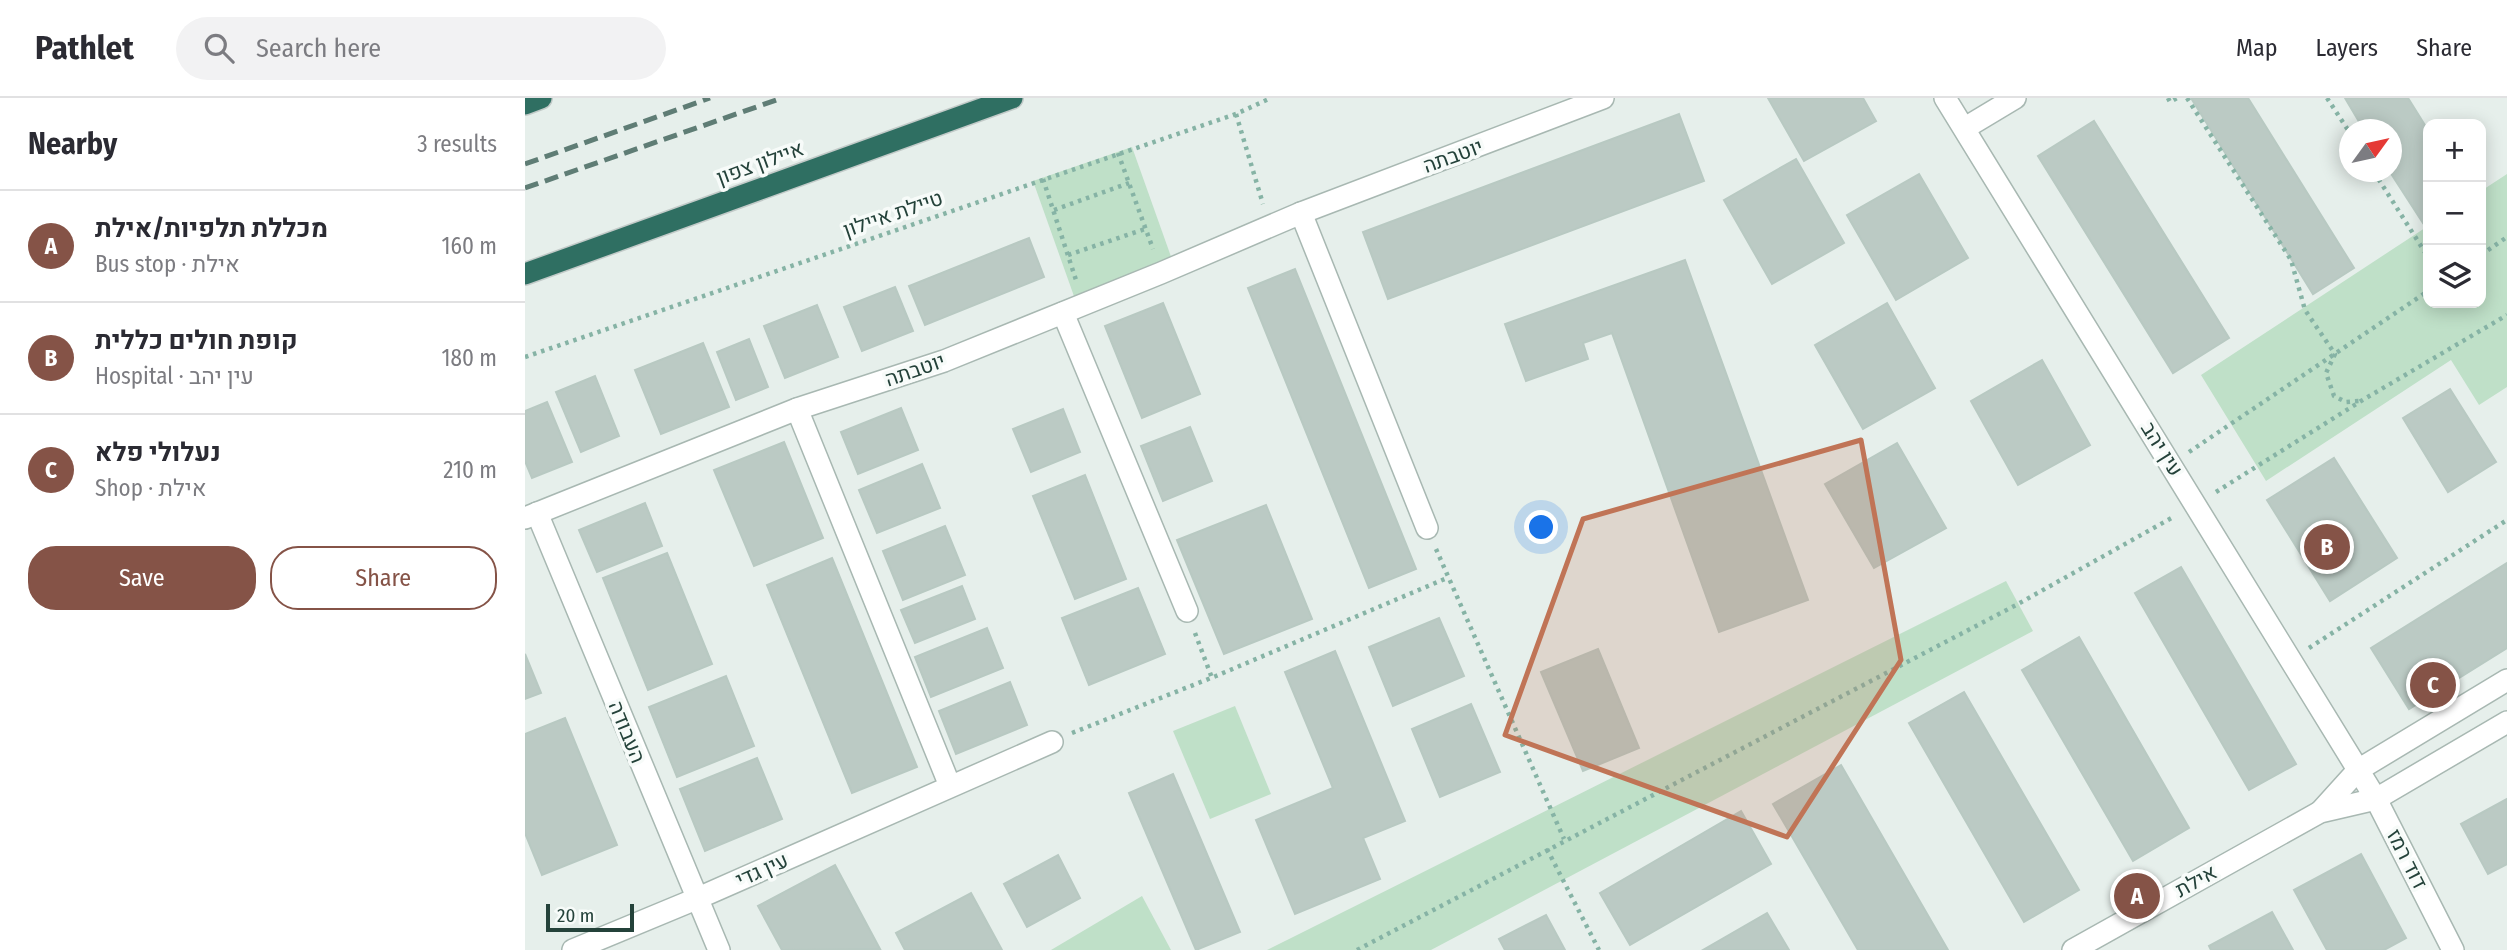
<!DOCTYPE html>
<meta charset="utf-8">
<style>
body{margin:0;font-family:"Fira Sans Condensed",Heebo,sans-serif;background:#f2f2f3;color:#2b2b33}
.controls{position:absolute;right:21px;top:21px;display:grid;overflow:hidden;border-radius:14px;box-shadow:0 4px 18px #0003}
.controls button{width:63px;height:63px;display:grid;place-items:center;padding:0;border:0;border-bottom:2px solid #e1e1e2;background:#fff;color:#2b2b33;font:35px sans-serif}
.compass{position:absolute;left:1814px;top:21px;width:63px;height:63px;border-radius:50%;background:#fff;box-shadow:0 4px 18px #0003;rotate:57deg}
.scale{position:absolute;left:21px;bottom:18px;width:88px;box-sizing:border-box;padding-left:7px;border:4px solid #24423a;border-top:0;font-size:19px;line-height:24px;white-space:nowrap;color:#24423a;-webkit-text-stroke:5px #f7fbf9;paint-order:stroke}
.you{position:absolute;left:1017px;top:430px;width:24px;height:24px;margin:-18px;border:5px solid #fff;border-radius:50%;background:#1a73e8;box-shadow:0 0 0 10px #1a73e833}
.badge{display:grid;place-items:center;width:46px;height:46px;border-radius:50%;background:#855347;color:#fff;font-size:23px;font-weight:700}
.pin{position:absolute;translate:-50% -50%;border:4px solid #fff;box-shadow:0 2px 7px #0006}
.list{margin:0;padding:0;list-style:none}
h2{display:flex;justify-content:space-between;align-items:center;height:91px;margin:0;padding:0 28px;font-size:30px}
h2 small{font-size:23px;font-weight:400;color:#7c7c81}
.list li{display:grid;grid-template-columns:46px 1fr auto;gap:21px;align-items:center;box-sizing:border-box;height:112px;padding:0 28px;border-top:2px solid #e1e1e2}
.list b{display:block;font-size:26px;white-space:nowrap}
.list p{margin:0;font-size:23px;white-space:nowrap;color:#7c7c81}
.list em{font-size:23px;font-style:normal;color:#7c7c81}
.actions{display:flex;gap:14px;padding:21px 28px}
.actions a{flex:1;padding:16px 0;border:2px solid #855347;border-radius:28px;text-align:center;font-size:24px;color:#855347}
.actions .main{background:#855347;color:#fff}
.icon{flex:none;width:38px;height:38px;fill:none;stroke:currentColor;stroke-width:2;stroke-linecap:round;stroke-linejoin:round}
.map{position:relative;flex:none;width:1982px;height:852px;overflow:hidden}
header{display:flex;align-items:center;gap:42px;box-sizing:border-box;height:98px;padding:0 35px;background:#fff;border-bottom:2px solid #e1e1e2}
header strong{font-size:33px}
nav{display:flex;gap:38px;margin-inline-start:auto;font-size:24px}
.search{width:490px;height:63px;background:#f2f2f3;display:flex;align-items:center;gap:18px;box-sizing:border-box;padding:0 24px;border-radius:38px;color:#7c7c81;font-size:26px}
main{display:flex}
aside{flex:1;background:#fff}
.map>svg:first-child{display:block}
</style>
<header>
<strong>Pathlet</strong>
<div class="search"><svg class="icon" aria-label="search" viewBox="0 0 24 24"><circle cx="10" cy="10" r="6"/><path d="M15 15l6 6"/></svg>Search here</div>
<nav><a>Map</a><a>Layers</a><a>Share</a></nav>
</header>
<main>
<aside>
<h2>Nearby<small>3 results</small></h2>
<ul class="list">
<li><span class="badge">A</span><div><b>מכללת תלפיות/אילת</b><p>Bus stop · אילת</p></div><em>160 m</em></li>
<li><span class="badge">B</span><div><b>קופת חולים כללית</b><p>Hospital · עין יהב</p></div><em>180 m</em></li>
<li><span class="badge">C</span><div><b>נעלולי פלא</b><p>Shop · אילת</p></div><em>210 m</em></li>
</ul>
<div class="actions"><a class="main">Save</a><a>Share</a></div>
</aside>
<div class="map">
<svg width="1982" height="852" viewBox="0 0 1982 852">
<rect width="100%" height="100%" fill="#e6efeb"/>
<g fill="#bfe0c8">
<polygon points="607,49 649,167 550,201 508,83"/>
<polygon points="1982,76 1982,289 1954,307 1926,262 1741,383 1676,277 1903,128 1903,205 1956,205 1956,93"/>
<polygon points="1481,483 1508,533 906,852 742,852"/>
<polygon points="710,608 746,696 685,721 648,633"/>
<polygon points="617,798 646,852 526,852"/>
</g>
<g fill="#bbcac4" stroke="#b8c9c2" stroke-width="2">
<polygon points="1243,0 1338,0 1351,23 1279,63"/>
<polygon points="1666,0 1723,0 1829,170 1788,196"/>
<polygon points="1820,0 1883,0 1903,32 1903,121 1898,125 1865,74 1867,32 1839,32"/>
<polygon points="1154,16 1179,83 863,201 838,134"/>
<polygon points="1569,23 1704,240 1648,275 1513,58"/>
<polygon points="1271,61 1319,145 1247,186 1199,102"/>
<polygon points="1394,76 1443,160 1371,202 1322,117"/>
<polygon points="504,140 519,179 400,227 384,188"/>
<polygon points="1160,162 1283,502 1194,534 1087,235 1058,245 1063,261 1001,283 980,226"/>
<polygon points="770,171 891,471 844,490 723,190"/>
<polygon points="370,189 388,233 337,253 319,209"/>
<polygon points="638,205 675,296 617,320 580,228"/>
<polygon points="1362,205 1410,290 1338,331 1290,247"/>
<polygon points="292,207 313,259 260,280 239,228"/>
<polygon points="224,241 243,289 211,302 192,254"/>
<polygon points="178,245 204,309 136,336 110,272"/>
<polygon points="1517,262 1565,347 1493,387 1446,303"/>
<polygon points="70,278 94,338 56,354 31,294"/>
<polygon points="1925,291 1971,364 1923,394 1878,320"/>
<polygon points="22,304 47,364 7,380 0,363 0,313"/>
<polygon points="376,310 393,352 333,376 316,334"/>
<polygon points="538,311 555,354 506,374 488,331"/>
<polygon points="665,329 687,383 638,403 616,348"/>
<polygon points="259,344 298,440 229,468 189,372"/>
<polygon points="1372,345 1421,430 1349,470 1300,386"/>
<polygon points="1809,360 1872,460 1805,503 1742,402"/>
<polygon points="397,366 415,410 352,435 334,392"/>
<polygon points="560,377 601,481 550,501 508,398"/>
<polygon points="120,405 137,448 72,474 54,432"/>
<polygon points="741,407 787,521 699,556 652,442"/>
<polygon points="420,428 440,477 378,502 358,453"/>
<polygon points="142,455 187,566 123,592 78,480"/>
<polygon points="307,460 392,669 327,695 242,487"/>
<polygon points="1982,465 1982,550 1884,611 1846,550"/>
<polygon points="1656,469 1771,666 1724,692 1610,495"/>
<polygon points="437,488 450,521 390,545 376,512"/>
<polygon points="613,490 640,556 564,587 537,520"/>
<polygon points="914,520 939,578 868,608 844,549"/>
<polygon points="462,530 478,570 406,599 390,559"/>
<polygon points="1554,539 1664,730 1608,763 1497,572"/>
<polygon points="1073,551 1114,650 1058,673 1016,574"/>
<polygon points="810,553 880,723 838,740 855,781 770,816 731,722 808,690 760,574"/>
<polygon points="0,556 16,595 0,601"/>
<polygon points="201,578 229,648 152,679 124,609"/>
<polygon points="485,584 502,627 431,656 414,613"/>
<polygon points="1439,594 1554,792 1499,824 1384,625"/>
<polygon points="946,606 975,674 915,699 887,631"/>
<polygon points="40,620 92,747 17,777 0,735 0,636"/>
<polygon points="232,660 257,721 180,753 155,691"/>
<polygon points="1316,667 1423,852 1333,852 1248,706"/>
<polygon points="648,676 715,834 671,852 604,695"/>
<polygon points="1982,701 1982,766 1963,776 1936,726"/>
<polygon points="1216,713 1246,766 1105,847 1075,795"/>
<polygon points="1836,756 1881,840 1859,852 1802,852 1769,792"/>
<polygon points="533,757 555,800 502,829 479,786"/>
<polygon points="310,767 355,851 257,852 233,808"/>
<polygon points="446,795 477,852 380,852 371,835"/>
<polygon points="1747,814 1768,852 1686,852 1684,848"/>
<polygon points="1242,815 1264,852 1178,852"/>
<polygon points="1021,817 1040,852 980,852 974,841"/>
</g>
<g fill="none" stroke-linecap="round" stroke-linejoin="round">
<g stroke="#a8b8b2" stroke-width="24">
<g id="minor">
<polyline points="1420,0 1851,701 1928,852"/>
<polyline points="1440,30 1490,0"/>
<polyline points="776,115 902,430"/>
<polyline points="538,215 662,513"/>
<polyline points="272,311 425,688"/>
<polyline points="12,415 194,852"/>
<polyline points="0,420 272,311 419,263 636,175 776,115 1078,0"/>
<polyline points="1795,714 1833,672 1982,582"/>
<polyline points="48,852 171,801 527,644"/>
<polyline points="1548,852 1795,714 1851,701 1982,624"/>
</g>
</g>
<g stroke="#c2cac8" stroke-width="24">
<g id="highway">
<polyline points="0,6 16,0"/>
<polyline points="0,176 487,0"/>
</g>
</g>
<g stroke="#86b3a5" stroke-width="4.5" stroke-dasharray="3.5 5" stroke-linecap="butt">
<polyline points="1643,0 1645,4 1652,0"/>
<polyline points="1662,0 1766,162 1780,212 1810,256 1801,275 1809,298 1821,304 1834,303"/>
<polyline points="1802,0 1825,35"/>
<polyline points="711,16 738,106"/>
<polyline points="593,55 628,151"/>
<polyline points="1849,74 1903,159"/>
<polyline points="518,81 551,182"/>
<polyline points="529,112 604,85"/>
<polyline points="543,157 620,131"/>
<polyline points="1956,157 1982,139"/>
<polyline points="0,259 711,16 746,0"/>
<polyline points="1664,354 1903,193"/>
<polyline points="1691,394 1836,303 1982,217"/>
<polyline points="911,451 1039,741"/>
<polyline points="670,535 687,580"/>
<polyline points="1784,550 1982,422"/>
<polyline points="547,635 691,578 922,480"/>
<polyline points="1022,751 1074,852"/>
<polyline points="832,852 1493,506 1650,418"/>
</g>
<use href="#minor" stroke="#fff" stroke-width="21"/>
<use href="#highway" stroke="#2f6f62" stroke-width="21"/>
<g stroke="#5f7d75" stroke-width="5" stroke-dasharray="14 7" stroke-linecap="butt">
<polyline points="0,66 185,0"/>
<polyline points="0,90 257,0"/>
</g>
</g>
<path fill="#c07456" fill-opacity="0.2" stroke="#c07456" stroke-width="5" stroke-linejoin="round" d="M1336,342l40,220 -114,177 -282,-102 78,-216z"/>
<g text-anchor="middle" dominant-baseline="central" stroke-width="7" stroke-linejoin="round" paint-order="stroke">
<g font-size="21" fill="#24423a" stroke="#f7fbf9">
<text transform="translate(928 58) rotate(-20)">יוטבתה</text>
<text transform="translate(235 65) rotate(-20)">איילון צפון</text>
<text transform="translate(368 116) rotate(-19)">טיילת איילון</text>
<text transform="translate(390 272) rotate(-19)">יוטבתה</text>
<text transform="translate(1637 351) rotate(58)">עין יהב</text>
<text transform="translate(102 634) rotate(68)">העבודה</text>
<text transform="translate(1882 761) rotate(63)">דוד רמז</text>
<text transform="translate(237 772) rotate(-24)">עין גדי</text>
<text transform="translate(1671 783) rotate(-29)">אילת</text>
</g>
</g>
</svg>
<div class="controls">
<button>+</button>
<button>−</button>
<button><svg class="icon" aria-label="layers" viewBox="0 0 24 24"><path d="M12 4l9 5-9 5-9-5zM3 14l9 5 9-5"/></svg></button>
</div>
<svg class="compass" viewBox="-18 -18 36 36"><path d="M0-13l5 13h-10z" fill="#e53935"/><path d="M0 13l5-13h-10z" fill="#7c7c81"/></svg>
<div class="scale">20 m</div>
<div class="you"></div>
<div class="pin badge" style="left:1612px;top:798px">A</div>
<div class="pin badge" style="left:1802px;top:449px">B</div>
<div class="pin badge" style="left:1908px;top:587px">C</div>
</div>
</main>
